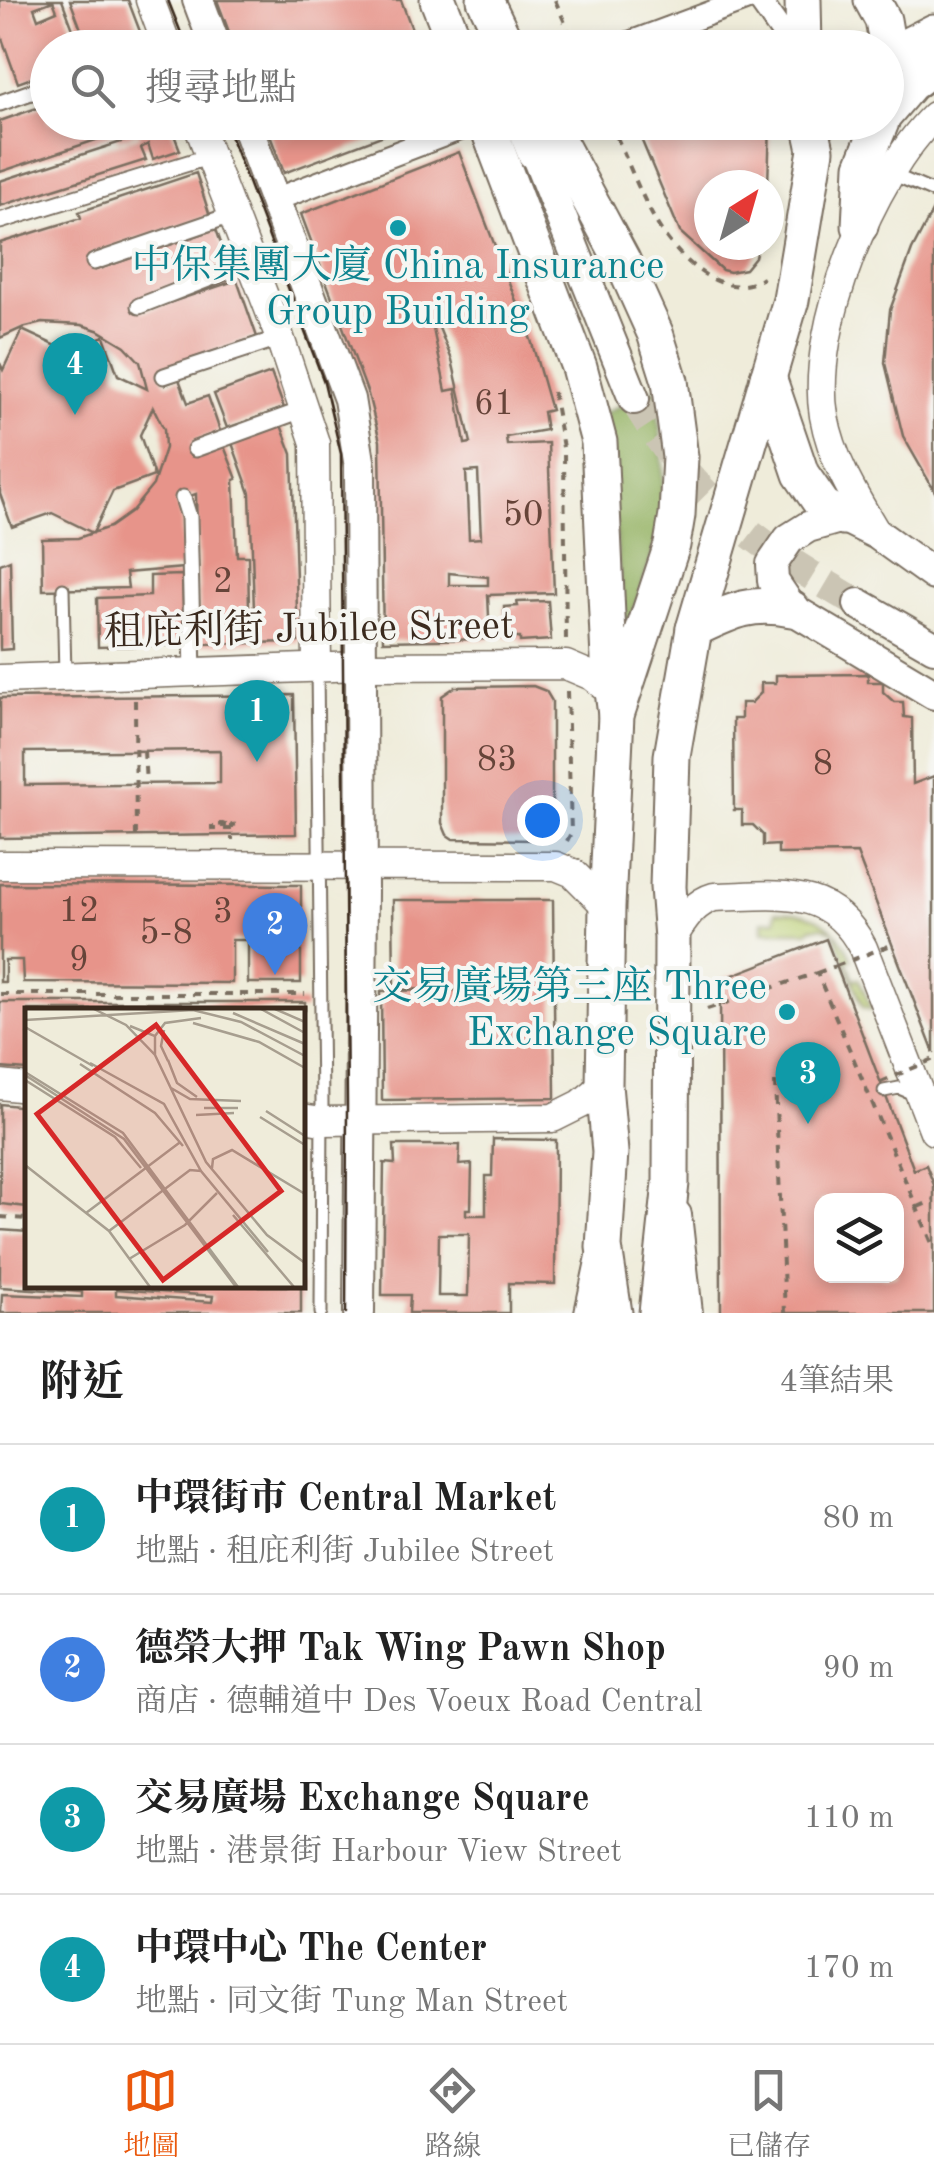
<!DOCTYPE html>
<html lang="zh-TW">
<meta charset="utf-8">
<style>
body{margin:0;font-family:"Old Standard TT","Noto Serif TC",serif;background:#f6f6f6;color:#222}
.controls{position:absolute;right:30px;bottom:30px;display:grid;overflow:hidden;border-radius:20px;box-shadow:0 5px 15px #0003}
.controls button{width:90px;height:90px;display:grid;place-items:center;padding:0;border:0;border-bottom:2px solid #e0e0e0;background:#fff;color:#222;font:50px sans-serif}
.compass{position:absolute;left:694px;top:170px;width:90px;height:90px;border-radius:50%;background:#fff;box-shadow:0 5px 15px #0003;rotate:37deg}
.you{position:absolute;left:542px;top:820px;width:35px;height:35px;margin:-25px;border:8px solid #fff;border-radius:50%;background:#1a73e8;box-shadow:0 0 0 15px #1a73e833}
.badge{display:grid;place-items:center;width:65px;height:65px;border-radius:50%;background:#ea580c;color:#fff;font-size:32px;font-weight:700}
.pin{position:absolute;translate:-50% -82px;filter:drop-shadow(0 2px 5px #0008)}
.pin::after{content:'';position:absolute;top:52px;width:35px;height:30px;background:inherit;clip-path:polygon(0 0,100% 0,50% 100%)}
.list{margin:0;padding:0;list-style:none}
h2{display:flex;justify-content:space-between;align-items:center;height:130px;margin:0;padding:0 40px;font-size:42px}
h2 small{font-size:32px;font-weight:400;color:#767676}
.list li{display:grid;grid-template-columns:65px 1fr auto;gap:30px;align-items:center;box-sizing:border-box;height:150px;padding:0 40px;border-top:2px solid #e0e0e0}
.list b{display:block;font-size:38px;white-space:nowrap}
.list p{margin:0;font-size:32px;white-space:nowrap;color:#767676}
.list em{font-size:32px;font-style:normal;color:#767676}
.icon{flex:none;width:55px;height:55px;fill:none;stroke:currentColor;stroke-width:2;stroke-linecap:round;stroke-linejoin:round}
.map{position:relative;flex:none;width:934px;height:1313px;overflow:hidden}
.search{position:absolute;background:#fff;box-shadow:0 5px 15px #0003;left:30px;right:30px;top:30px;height:110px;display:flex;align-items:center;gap:25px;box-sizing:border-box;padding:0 35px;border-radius:55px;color:#767676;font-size:38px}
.sheet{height:730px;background:#fff}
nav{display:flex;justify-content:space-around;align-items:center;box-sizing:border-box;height:140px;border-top:2px solid #e0e0e0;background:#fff;font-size:28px;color:#767676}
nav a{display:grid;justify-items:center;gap:5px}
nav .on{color:#ea580c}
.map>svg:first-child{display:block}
</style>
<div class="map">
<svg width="934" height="1313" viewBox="0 0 934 1313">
<rect width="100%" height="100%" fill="#f6f6f2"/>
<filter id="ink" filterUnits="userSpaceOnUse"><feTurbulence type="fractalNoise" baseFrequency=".01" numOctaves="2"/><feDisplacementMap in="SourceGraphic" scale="20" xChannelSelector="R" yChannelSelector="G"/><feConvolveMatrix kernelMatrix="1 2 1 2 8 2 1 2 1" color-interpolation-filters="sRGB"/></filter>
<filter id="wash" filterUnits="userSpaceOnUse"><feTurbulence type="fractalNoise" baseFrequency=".0048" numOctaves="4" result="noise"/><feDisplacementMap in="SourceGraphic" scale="40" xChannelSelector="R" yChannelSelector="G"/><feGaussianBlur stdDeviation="2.25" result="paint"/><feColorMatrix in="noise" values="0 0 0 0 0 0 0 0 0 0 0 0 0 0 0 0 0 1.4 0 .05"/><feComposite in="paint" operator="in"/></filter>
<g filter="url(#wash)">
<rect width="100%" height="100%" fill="#efecda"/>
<path fill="#bbcf72" stroke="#7b7c48" stroke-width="2.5" d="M776,911c38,0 60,12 76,48l-5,2 7,19 5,-1 13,31 -9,-3 -29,-75 -11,-5 -13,1 -1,3h-46v-10l13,-1z"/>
<path fill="#94b264" stroke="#686e41" stroke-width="2.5" d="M655,389c7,51 14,105 0,156 -8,30 -20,60 -30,90l-21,-222z"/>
<g id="blocks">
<g fill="#e7948a" fill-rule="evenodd">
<path d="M0,0h62l18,48h-32v24l-30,11 -18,-50zM53,1l4,10 -19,8 -4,-11z"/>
<polygon points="70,0 128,0 144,42 129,48 104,48 101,40 87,45"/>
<polygon points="217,0 401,0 419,48 235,48"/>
<polygon points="48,104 48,122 107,122 111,135 0,172 0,121"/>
<polygon points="111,122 169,122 180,150 153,159 148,144 141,148 146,160 0,206 0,181 140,136 139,132 118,140"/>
<polygon points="265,122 416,122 416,123 284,173"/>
<polygon points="634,122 770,122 768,185 709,185 709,245 758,245 755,257 745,269 730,272 722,270 680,232"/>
<path d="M459,152l72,188 20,70 -8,2 3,18 -40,7 1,8 41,-2 6,150 -66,2 2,44 -107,2 -3,-200 -12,-47 -67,-180zM437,323l15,37 19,83 -6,1 -9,-55 -10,2 -14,-67zM478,471l3,67 -12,1 -3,-67zM449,573l39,4v8h-39z"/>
<polygon points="196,173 210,216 91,255 96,270 216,229 228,263 137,300 142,312 237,280 257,337 161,369 166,384 179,379 188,403 208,396 220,431 192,442 197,456 224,446 237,479 234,480 237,556 248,556 249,611 254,610 250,493 232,443 281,425 292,454 298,642 200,644 196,494 177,500 182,518 183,568 126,573 128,588 43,590 42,539 78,538 110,527 131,512 153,485 165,448 164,429 153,407 140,435 154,476 113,491 93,533 52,513 12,527 0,494 0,363 3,370 22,330 65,350 104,336 118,375 147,389 140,362 125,346 100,331 82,325 42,323 22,328 0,338 0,243 81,218 79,212"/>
<polygon points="934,208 934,490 903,436 885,363 890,310 912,250"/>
<polygon points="271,373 284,408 227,428 214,394"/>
<polygon points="10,560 12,649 0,650 0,564"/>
<polygon points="182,575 184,645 98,647 97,598 150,596 150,576"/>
<polygon points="548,601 551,640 520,642 520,638 505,638 504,607 518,606 517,602"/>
<polygon points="868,674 868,682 883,682 883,692 894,702 903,702 904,717 912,718 913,784 934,776 934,1053 857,853 778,854 778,845 763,846 763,835 753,825 742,825 742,810 734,810 733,719 741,719 741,703 751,703 761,693 761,683 776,683 776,675"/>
<polygon points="533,686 546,691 552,701 552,829 536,840 453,839 447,835 442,823 442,696 455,687"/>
<path d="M294,695l2,139 -296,4v-140zM220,750v33l-195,2v-33z"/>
<polygon points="0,884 301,885 301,983 248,983 248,940 232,940 232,983 23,982 22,960 5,960 5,982 0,982"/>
<polygon points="393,900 553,900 555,1098 382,1100 381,991 457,990 394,989"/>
<path d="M826,939l88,231 12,-5 8,20v128h-213l-1,-333zM821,1200h75v76h-74z"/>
<polygon points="0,1002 305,1002 305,1010 28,1010 28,1070 0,1068"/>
<polygon points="0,1104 28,1107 28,1207 0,1204"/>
<path d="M493,1139l63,1 -1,144 -46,-1v30h-100l1,-18h-28l2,-132 11,1 -1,-19h66l-1,20 13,-1 -1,45h-5v6h20v-39h6zM439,1234h30l-1,62h-30z"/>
<path d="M0,1230l28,2v54h273v27h-300l1,-19 80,3v-5l-82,-5zM116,1289l97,7 -1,6 -96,-7z"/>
</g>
</g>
</g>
<g filter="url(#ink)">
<use href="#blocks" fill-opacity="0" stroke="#7a6e60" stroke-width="2.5"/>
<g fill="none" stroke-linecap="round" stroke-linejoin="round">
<path stroke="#cbc5b4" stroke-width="30" stroke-dasharray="30 15" stroke-linecap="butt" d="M634,399c61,104 124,146 225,205"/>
<g stroke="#7a6e60" stroke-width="15">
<g id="service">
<polyline points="892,174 934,192"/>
<polyline points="63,589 65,675"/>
<polyline points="317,668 322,1103 321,1313"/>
<polyline points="884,1091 899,1088 916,1095"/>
</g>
</g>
<g stroke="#7a6e60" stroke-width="19">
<g id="pedestrian">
<polyline points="0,103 48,86"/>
<polyline points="0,221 211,156"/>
<polyline points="94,262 220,219"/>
<polyline points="139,306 239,267"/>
<polyline points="164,376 267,342"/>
<polyline points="195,449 294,413"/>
<polyline points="183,498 189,517 193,672"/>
</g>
</g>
<g stroke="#7a6e60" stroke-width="26">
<g id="minor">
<polyline points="759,0 793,48"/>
<polyline points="616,48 745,0"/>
<polyline points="274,200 478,122"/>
</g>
</g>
<g stroke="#7a6e60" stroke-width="31">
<g id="tertiary">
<polyline points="150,0 168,48"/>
<polyline points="197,122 279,335 315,443 317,668"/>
<path d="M877,534c-22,-37 -45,-74 -53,-118 -15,-87 48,-239 110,-300"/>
<polyline points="0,679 361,666 566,665 592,676 612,692"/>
<polyline points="0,865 556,866 573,873 607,907"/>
<path d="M672,938c12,-17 21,-35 42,-41 62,-1 116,-14 149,51l71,183"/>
<polyline points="0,1085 28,1088"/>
<polyline points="302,1118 322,1121 553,1118 581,1104 604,1085"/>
</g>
</g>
<g stroke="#7a6e60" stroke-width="34">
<g id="secondary">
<polyline points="198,0 216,48"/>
<polyline points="245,122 349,399 360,467 362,890 359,1313"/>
<polyline points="535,152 634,399"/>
<polyline points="934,575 877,534 843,517 808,527 789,539 772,564 773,581 792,609 934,694"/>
<polyline points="859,604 934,647"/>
<polyline points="676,1215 687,1313"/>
<polyline points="590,1313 602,1257"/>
</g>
</g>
<g stroke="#7a6e60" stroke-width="39">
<g id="primary">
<polyline points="438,0 457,48"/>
<polyline points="803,0 804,48"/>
<polyline points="872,0 883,20 889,55"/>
<polyline points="486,122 579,367 599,442 609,659 616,715"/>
<polyline points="768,377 801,474 823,506 843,517"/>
<path d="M694,629c38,-18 56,-28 98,-20"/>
<polyline points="657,1313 671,1183 672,938 668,887 672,756 694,629 791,300 816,150 810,122"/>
</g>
</g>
<g stroke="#7a6e60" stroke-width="39">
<g id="trunk">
<polyline points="485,0 508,48"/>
<polyline points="889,55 934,32"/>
<polyline points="886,112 910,84 934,66"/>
<polyline points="523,122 535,152"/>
<polyline points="548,122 622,260 655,333 670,381 680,457 677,515 672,545 616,715 607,907 604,1085 610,1152 604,1247 614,1313"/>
<polyline points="860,226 863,166 881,122"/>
</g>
</g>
<g stroke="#7a6e60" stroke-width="4" stroke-dasharray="8 8" stroke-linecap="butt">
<polyline points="555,0 576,48"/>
<polyline points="743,48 760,41"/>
<path d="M610,122c15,32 36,88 55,114 22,30 62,65 98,42"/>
<polyline points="553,392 564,453 566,642"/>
<polyline points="567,691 571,833 567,841"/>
<polyline points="135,700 136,841"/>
<polyline points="144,751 146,784"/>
<polyline points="227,825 212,824 212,829 223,829 223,824 212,824 212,829 223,829 223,824 212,824 212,829 223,829 223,824 212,824 212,829 232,829 232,840"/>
<polyline points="232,829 232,825 239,824"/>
<polyline points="817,973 836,966"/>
<polyline points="0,994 305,994"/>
<polyline points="775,1082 785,1313"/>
<polyline points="918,1207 934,1200"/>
<polyline points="0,1217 28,1219"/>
</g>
<use href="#service" stroke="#fff" stroke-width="11"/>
<use href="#pedestrian" stroke="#fff" stroke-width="15"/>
<use href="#minor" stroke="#fff" stroke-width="22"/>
<use href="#tertiary" stroke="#fff" stroke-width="28"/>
<use href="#secondary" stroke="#fff" stroke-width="30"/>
<use href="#primary" stroke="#fff" stroke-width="35"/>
<use href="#trunk" stroke="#fff" stroke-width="35"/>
<g stroke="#3b2a1e" stroke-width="2.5">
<polyline points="168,0 187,48"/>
<polyline points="225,122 324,382 341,454 347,1104 346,1313"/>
</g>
<g stroke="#7a6e60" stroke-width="4" stroke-dasharray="8 8" stroke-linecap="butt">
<polyline points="836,966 891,945"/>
<polyline points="707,1009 817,973 934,1248"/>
<polyline points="881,1082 934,1059"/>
</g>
</g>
</g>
<g fill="#0f9aa8" stroke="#f6f6f2" stroke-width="4">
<circle cx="398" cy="228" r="10"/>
<circle cx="787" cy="1012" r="10"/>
</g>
<g text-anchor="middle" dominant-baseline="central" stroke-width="8" stroke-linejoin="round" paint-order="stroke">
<g font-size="35" fill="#664439">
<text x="494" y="404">61</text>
<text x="523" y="515">50</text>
<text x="223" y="582">2</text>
<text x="497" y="760">83</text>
<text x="823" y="764">8</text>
<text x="79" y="911">12</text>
<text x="223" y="912">3</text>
<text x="166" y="933">5-8</text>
<text x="79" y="960">9</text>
</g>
<g font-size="40" fill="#0d838f" stroke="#f6f6f2">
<text x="398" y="268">中保集團大廈 China Insurance<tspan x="398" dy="46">Group Building</tspan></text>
<text x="767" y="989" text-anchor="end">交易廣場第三座 Three<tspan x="767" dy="46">Exchange Square</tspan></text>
</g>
<g font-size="40" fill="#3b2a1e" stroke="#f6f6f2">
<text transform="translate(309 631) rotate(-1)">租庇利街 Jubilee Street</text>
</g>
</g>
<g transform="translate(25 1008)">
<rect width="280" height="280" fill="#efecda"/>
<path fill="none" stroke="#a79e8f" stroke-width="2.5" d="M69,1l32,16 29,30 51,107 61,73 38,28M236,1l44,24M250,1l30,13M208,5l72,31M0,12l168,-10 48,12 64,34M168,15l66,19 46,26M105,18l25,10v19M0,19l68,39M139,22l-3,16 7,15M130,28l10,-13 36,-5M143,52l9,23 20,14M65,55l74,41 37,67 67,81M55,56l75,49 28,33M0,64l98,61 115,154M0,67l99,64 112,148M0,72l90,57 26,31M146,80l19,11 51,2M179,100h34M241,103l39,25M171,107l38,-2M235,109l45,28M0,157l84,66 41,56M187,160l1,-9 19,-9 73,44M61,205l93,-70M208,207l61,72M84,223l81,-61 11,1M104,251l56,-34 32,-32"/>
<path fill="#d62828" fill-opacity="0.15" stroke="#d62828" stroke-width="5" d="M131,17l125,166 -118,89 -126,-166z"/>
<rect width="280" height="280" fill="none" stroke="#3b2a1e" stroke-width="5"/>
</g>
</svg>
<div class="controls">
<button><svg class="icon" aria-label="layers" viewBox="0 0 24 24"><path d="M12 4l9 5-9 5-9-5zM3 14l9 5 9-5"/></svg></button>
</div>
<svg class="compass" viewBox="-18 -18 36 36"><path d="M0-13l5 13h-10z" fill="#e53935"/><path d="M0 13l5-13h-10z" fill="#767676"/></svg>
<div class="you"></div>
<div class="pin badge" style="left:257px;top:762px;background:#0f9aa8">1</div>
<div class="pin badge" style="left:275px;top:975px;background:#3f7fe0">2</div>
<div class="pin badge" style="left:808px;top:1124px;background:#0f9aa8">3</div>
<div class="pin badge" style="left:75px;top:415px;background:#0f9aa8">4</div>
<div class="search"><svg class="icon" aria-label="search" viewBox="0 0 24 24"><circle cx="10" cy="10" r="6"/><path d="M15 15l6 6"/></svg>搜尋地點</div>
</div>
<section class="sheet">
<h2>附近<small>4筆結果</small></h2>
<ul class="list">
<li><span class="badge" style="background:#0f9aa8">1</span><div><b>中環街市 Central Market</b><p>地點 · 租庇利街 Jubilee Street</p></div><em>80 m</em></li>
<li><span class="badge" style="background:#3f7fe0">2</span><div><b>德榮大押 Tak Wing Pawn Shop</b><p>商店 · 德輔道中 Des Voeux Road Central</p></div><em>90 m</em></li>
<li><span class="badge" style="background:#0f9aa8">3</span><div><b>交易廣場 Exchange Square</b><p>地點 · 港景街 Harbour View Street</p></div><em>110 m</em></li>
<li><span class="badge" style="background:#0f9aa8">4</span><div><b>中環中心 The Center</b><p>地點 · 同文街 Tung Man Street</p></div><em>170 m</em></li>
</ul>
</section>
<nav>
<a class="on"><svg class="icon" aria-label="map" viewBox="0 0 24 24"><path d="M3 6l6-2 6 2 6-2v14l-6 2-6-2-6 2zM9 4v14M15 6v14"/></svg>地圖</a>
<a><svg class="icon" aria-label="directions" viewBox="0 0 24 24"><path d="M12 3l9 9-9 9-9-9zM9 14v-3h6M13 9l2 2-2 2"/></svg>路線</a>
<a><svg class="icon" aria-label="saved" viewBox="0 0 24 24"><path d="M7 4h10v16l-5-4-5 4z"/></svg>已儲存</a>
</nav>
